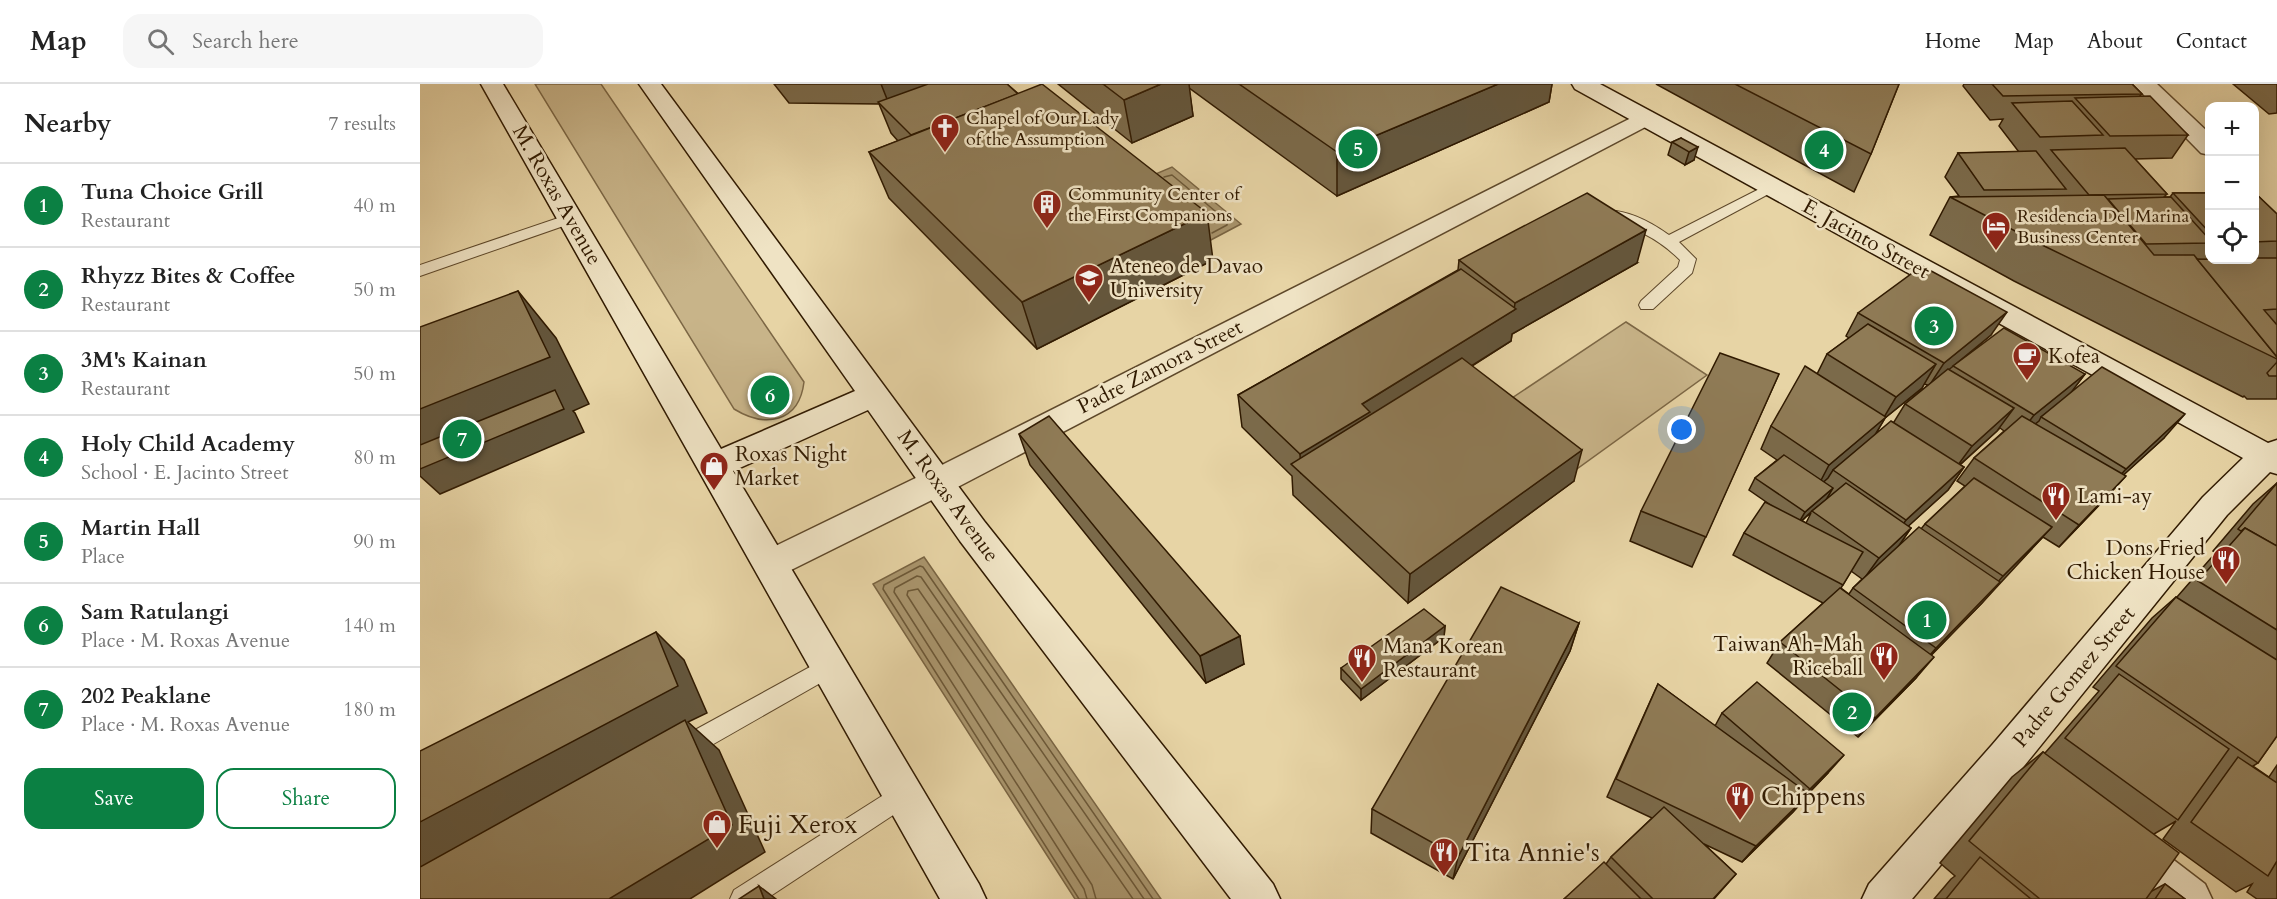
<!DOCTYPE html>
<meta charset="utf-8">
<style>
body{margin:0;font-family:Cardo,serif;background:#f6f6f6;color:#222}
.controls{position:absolute;right:18px;top:18px;display:grid;overflow:hidden;border-radius:12px;box-shadow:0 6px 24px #0002}
.controls button{width:54px;height:54px;display:grid;place-items:center;padding:0;border:0;border-bottom:2px solid #e0e0e0;background:#fff;color:#222;font:30px sans-serif}
.you{position:absolute;left:1262px;top:346px;width:21px;height:21px;margin:-15px;border:4px solid #fff;border-radius:50%;background:#1a73e8;box-shadow:0 0 0 9px #1a73e833}
.badge{display:grid;place-items:center;width:39px;height:39px;border-radius:50%;background:#0b8043;color:#fff;font-size:20px;font-weight:700}
.pin{position:absolute;translate:-50% -50%;border:3px solid #fff;box-shadow:0 2px 6px #0006}
.list{margin:0;padding:0;list-style:none}
h2{display:flex;justify-content:space-between;align-items:center;height:78px;margin:0;padding:0 24px;font-size:26px}
h2 small{font-size:20px;font-weight:400;color:#767676}
.list li{display:grid;grid-template-columns:39px 1fr auto;gap:18px;align-items:center;box-sizing:border-box;height:84px;padding:0 24px;border-top:2px solid #e0e0e0}
.list b{display:block;font-size:22px;white-space:nowrap}
.list p{margin:0;font-size:20px;white-space:nowrap;color:#767676}
.list em{font-size:20px;font-style:normal;color:#767676}
.actions{display:flex;gap:12px;padding:18px 24px}
.actions a{flex:1;padding:14px 0;border:2px solid #0b8043;border-radius:18px;text-align:center;font-size:21px;color:#0b8043}
.actions .main{background:#0b8043;color:#fff}
.icon{flex:none;width:33px;height:33px;fill:none;stroke:currentColor;stroke-width:2;stroke-linecap:round;stroke-linejoin:round}
.map{position:relative;flex:none;width:1857px;height:815px;overflow:hidden}
header{display:flex;align-items:center;gap:36px;box-sizing:border-box;height:84px;padding:0 30px;background:#fff;border-bottom:2px solid #e0e0e0}
header strong{font-size:28px}
nav{display:flex;gap:33px;margin-inline-start:auto;font-size:21px}
.search{width:420px;height:54px;background:#f6f6f6;display:flex;align-items:center;gap:15px;box-sizing:border-box;padding:0 21px;border-radius:18px;color:#767676;font-size:22px}
main{display:flex}
aside{flex:1;background:#fff}
.map>svg:first-child{display:block}
</style>
<header>
<strong>Map</strong>
<div class="search"><svg class="icon" aria-label="search" viewBox="0 0 24 24"><circle cx="10" cy="10" r="6"/><path d="M15 15l6 6"/></svg>Search here</div>
<nav><a>Home</a><a>Map</a><a>About</a><a>Contact</a></nav>
</header>
<main>
<aside>
<h2>Nearby<small>7 results</small></h2>
<ul class="list">
<li><span class="badge">1</span><div><b>Tuna Choice Grill</b><p>Restaurant</p></div><em>40 m</em></li>
<li><span class="badge">2</span><div><b>Rhyzz Bites &amp; Coffee</b><p>Restaurant</p></div><em>50 m</em></li>
<li><span class="badge">3</span><div><b>3M's Kainan</b><p>Restaurant</p></div><em>50 m</em></li>
<li><span class="badge">4</span><div><b>Holy Child Academy</b><p>School · E. Jacinto Street</p></div><em>80 m</em></li>
<li><span class="badge">5</span><div><b>Martin Hall</b><p>Place</p></div><em>90 m</em></li>
<li><span class="badge">6</span><div><b>Sam Ratulangi</b><p>Place · M. Roxas Avenue</p></div><em>140 m</em></li>
<li><span class="badge">7</span><div><b>202 Peaklane</b><p>Place · M. Roxas Avenue</p></div><em>180 m</em></li>
</ul>
<div class="actions"><a class="main">Save</a><a>Share</a></div>
</aside>
<div class="map">
<svg width="1857" height="815" viewBox="0 0 1857 815">
<rect width="100%" height="100%" fill="#e7d4a5"/>
<filter id="stains"><feTurbulence type="fractalNoise" baseFrequency=".00333" numOctaves="4"/><feColorMatrix values="0 0 0 0 .2 0 0 0 0 .09 0 0 0 0 .02 0 0 0 .5 -.17"/></filter>
<radialGradient id="worn" r=".72"><stop offset=".6" stop-color="#630" stop-opacity="0"/><stop offset="1" stop-color="#630" stop-opacity=".3"/></radialGradient>
<g fill="#c8b489" stroke="#7c6745" stroke-width="1.5">
<path d="M115,0h66l203,298c-5,41 -39,46 -70,27z"/>
<polygon points="1206,238 1287,291 1154,387 1074,326"/>
</g>
<g fill="#a9956d" stroke="#796442" stroke-width="1.5">
<polygon points="752,83 821,140 787,158 712,100"/>
<polygon points="504,473 741,815 655,815 453,500"/>
</g>
<g fill="none" stroke-linecap="round" stroke-linejoin="round">
<g stroke="#6c5837" stroke-width="1.5">
<polyline points="744,93 752,91 807,137 807,141 792,149"/>
<polyline points="659,815 463,505 464,501 500,482 503,483 733,815"/>
<polyline points="667,815 664,805 474,508 475,504 497,492 501,493 724,815"/>
<polyline points="676,815 672,801 487,511 488,507 498,505 713,815"/>
</g>
<g stroke="#5e482a" stroke-width="2">
<g id="lane">
<path d="M1351,99l7,4 -2,3 -97,52 17,17 -4,14 -39,36h-12l-2,-4 2,-4 37,-34 2,-7c-24,-24 -49,-34 -80,-42l-3,-3 3,-3c22,-6 51,10 69,23z"/>
<polygon points="150,130 155,132 158,135 155,138 0,192 0,181"/>
<polygon points="410,572 418,575 421,582 418,589 269,674 261,677 253,674 249,666 253,658"/>
<polygon points="484,698 493,702 496,710 493,718 346,815 310,815 314,806"/>
</g>
</g>
<g stroke="#5e482a" stroke-width="3">
<g id="street">
<polygon points="1713,0 1737,0 1790,50 1790,71 1781,69"/>
<polygon points="1225,27 1233,29 1237,34 1233,39 530,407 363,490 351,494 339,490 334,480 339,470 506,389"/>
<polygon points="1706,745 1721,751 1785,800 1792,815 1735,815 1691,781 1685,766 1691,751"/>
</g>
</g>
<g stroke="#301a01" stroke-width="3">
<g id="secondary">
<polygon points="61,0 83,0 301,365 435,307 219,0 241,0 564,437 853,800 860,815 811,815 540,457 448,326 313,387 559,800 566,815 520,815"/>
<polygon points="1152,0 1180,0 1848,359 1857,356 1857,390 1850,388 1807,431 1600,687 1492,815 1442,815 1449,800 1572,661 1783,413 1823,374 1155,5"/>
</g>
</g>
<use href="#lane" fill="#efe3c4" fill-rule="evenodd"/>
<use href="#street" fill="#efe3c4" fill-rule="evenodd"/>
<use href="#secondary" fill="#efe3c4" fill-rule="evenodd"/>
</g>
<g fill="#7b6a4a" stroke="#301a01" stroke-width="1.5" fill-rule="evenodd">
<polygon points="354,0 587,0 793,176 617,265 469,114 449,68 478,57 471,49 459,20 369,19"/>
<polygon points="638,0 1132,0 1129,18 917,112 769,4 773,32 712,59"/>
<polygon points="1236,0 1479,0 1451,70 1434,108"/>
<polygon points="1544,0 1712,0 1722,10 1720,12 1768,51 1752,74 1715,75 1747,110 1744,113 1750,113 1753,109 1790,109 1790,176 1834,176 1834,108 1857,130 1857,315 1827,315 1824,312 1823,313 1594,197 1510,151 1530,113 1539,112 1525,93 1538,69 1599,68 1579,42 1583,35 1570,36 1543,2"/>
<polygon points="1813,0 1857,0 1857,29 1849,30"/>
<polygon points="1261,54 1274,76 1265,81 1248,71 1252,58"/>
<polygon points="1039,176 1217,179 1092,250 1091,257 1052,282 1154,397 988,519 873,411 872,392 822,343 818,311 1038,186"/>
<path d="M1438,229l133,22 -26,22 120,17 -15,19 94,45 -41,37 -18,24 -46,48 -16,-10 -43,45 -18,21 -51,52 -15,23 -58,59 -91,-74 13,-21 43,-39 -90,-48 11,-22 28,-27 -23,-16 6,-12 22,-18 -16,-11 10,-23 46,-52 10,-20 22,-16 -3,-2zM1504,300l4,1 -23,19 -11,18 -18,11 9,-15 37,-30zM1580,344l4,3 -30,27 -17,23 8,5 -40,38 -4,5 -23,18 13,-19 -3,-2 40,-36 16,-23 -4,-2 37,-34zM1391,429l-5,10 -4,-2 4,-4zM1431,487l11,8 -9,9 -4,6 -8,-6z"/>
<polygon points="1359,290 1272,483 1210,457 1221,427"/>
<polygon points="599,350 824,580 786,599 610,381"/>
<polygon points="1857,399 1857,652 1838,679 1833,682 1849,693 1857,681 1857,815 1837,815 1827,808 1832,800 1816,808 1743,755 1756,737 1734,750 1732,807 1745,800 1765,815 1514,815 1531,795 1535,792 1520,779 1592,693 1623,668 1625,669 1679,607 1673,603 1732,534 1756,513 1757,513 1791,474 1797,469 1793,467 1833,420"/>
<polygon points="1159,539 1150,567 1033,795 951,749 952,725"/>
<polygon points="1025,542 1024,553 941,616 921,595 921,584"/>
<polygon points="1238,600 1295,642 1302,629 1408,689 1388,710 1389,710 1373,728 1322,778 1284,760 1316,790 1294,815 1144,815 1186,780 1191,773 1232,734 1187,713"/>
</g>
<g fill="#64563c" stroke="#301a01" stroke-width="1.5">
<polygon points="461,0 523,0 469,20"/>
<polygon points="741,0 769,0 773,32 712,59 704,16"/>
<polygon points="1078,0 1132,0 1129,18 917,112 917,68"/>
<polygon points="1278,63 1274,76 1265,81 1269,68"/>
<polygon points="787,129 793,176 617,265 602,218"/>
<polygon points="1226,146 1217,179 1092,250 1091,257 881,389 880,370 942,320 1094,226 1095,219"/>
<polygon points="98,207 136,254 169,320 153,327 155,329 164,348 20,410 0,392 0,325"/>
<polygon points="1587,228 1571,251 1509,302 1524,279"/>
<polygon points="1516,280 1502,304 1465,334 1452,356 1413,386 1408,394 1397,404 1409,381 1463,335 1476,313"/>
<polygon points="1665,290 1647,314 1621,333 1619,337 1596,355 1614,331"/>
<polygon points="1594,324 1577,347 1535,385 1552,362"/>
<polygon points="1765,330 1744,354 1685,408 1706,385"/>
<polygon points="1162,366 1154,397 988,519 990,490"/>
<polygon points="1544,383 1528,406 1471,458 1486,436"/>
<polygon points="1706,392 1685,415 1639,463 1659,441"/>
<polygon points="1413,404 1406,416 1392,427 1378,440 1385,428"/>
<polygon points="1632,443 1562,519 1498,585 1516,564 1564,514 1583,492"/>
<polygon points="1491,444 1476,466 1443,496 1459,474"/>
<polygon points="1159,539 1150,567 1033,795 1038,773"/>
<polygon points="1025,542 1024,553 941,616 941,605"/>
<polygon points="236,548 264,576 287,629 268,638 299,666 345,768 270,815 189,815 0,784 0,738"/>
<polygon points="820,552 824,580 786,599 780,572"/>
<polygon points="1514,573 1496,594 1438,653 1455,634"/>
<polygon points="1424,671 1408,689 1375,723 1390,705"/>
<polygon points="1389,710 1373,728 1322,778 1336,762"/>
<polygon points="339,802 356,815 344,815"/>
</g>
<g fill="#8f7b56" stroke="#301a01" stroke-width="1.5">
<polygon points="508,0 587,0 598,10 491,51 458,18"/>
<polygon points="622,0 787,129 602,218 449,68"/>
<polygon points="683,0 741,0 704,16"/>
<polygon points="819,0 1078,0 917,68"/>
<polygon points="1315,0 1479,0 1451,70"/>
<polygon points="1572,0 1712,0 1722,10 1583,12"/>
<polygon points="1730,12 1768,51 1690,52 1655,14"/>
<polygon points="1652,17 1683,51 1620,53 1592,19"/>
<polygon points="1261,54 1278,63 1269,68 1252,58"/>
<polygon points="1705,64 1747,110 1669,111 1631,66"/>
<polygon points="1616,67 1646,105 1564,106 1538,69"/>
<polygon points="1834,108 1857,130 1857,157 1834,158"/>
<polygon points="1167,109 1226,146 1095,219 1039,176"/>
<polygon points="1753,109 1790,109 1790,149"/>
<polygon points="1684,111 1734,171 1774,171 1857,273 1857,275 1618,159 1530,113"/>
<polygon points="1751,113 1790,156 1790,159 1726,160 1688,115"/>
<polygon points="1834,174 1857,174 1857,225 1844,226 1857,241 1857,273 1777,175 1834,176"/>
<polygon points="1502,182 1587,228 1524,279 1438,229"/>
<polygon points="1041,185 1096,225 942,320 950,328 880,370 818,311"/>
<polygon points="98,207 130,273 0,325 0,243"/>
<polygon points="1448,240 1516,280 1476,313 1407,270"/>
<polygon points="1584,244 1665,290 1614,331 1533,282"/>
<polygon points="1300,269 1359,290 1286,453 1221,427"/>
<polygon points="1042,274 1162,366 990,490 871,380"/>
<polygon points="1857,278 1857,292 1849,292 1847,289"/>
<polygon points="1385,282 1466,333 1409,381 1351,342"/>
<polygon points="1682,283 1765,330 1706,385 1621,333"/>
<polygon points="1528,285 1594,324 1552,362 1485,320"/>
<polygon points="135,306 144,325 0,385 0,361"/>
<polygon points="629,332 820,552 780,572 599,350"/>
<polygon points="1602,332 1706,392 1659,441 1554,374"/>
<polygon points="1471,337 1544,383 1486,436 1413,386"/>
<polygon points="1364,371 1413,404 1385,428 1335,394"/>
<polygon points="1554,394 1632,443 1583,492 1505,440"/>
<polygon points="1426,399 1491,444 1459,474 1392,427"/>
<polygon points="1857,399 1857,462 1825,444 1821,447 1818,445"/>
<polygon points="1345,418 1443,468 1423,501 1324,449"/>
<polygon points="1499,443 1580,498 1516,564 1433,504"/>
<polygon points="1825,444 1857,462 1857,546 1778,497"/>
<polygon points="1081,503 1159,539 1038,773 952,725"/>
<polygon points="1420,504 1514,573 1455,634 1360,558"/>
<polygon points="1756,513 1857,576 1857,652 1838,679 1696,582"/>
<polygon points="1004,525 1025,542 941,605 921,584"/>
<polygon points="236,548 258,602 0,738 0,667"/>
<polygon points="1699,590 1809,665 1758,736 1645,654"/>
<polygon points="1337,598 1424,671 1390,705 1302,629"/>
<polygon points="1238,600 1389,710 1336,762 1196,695"/>
<polygon points="265,636 312,741 189,815 0,815 0,783"/>
<polygon points="1623,668 1759,769 1726,815 1620,815 1549,757"/>
<polygon points="1818,673 1857,699 1857,777 1848,792 1771,738"/>
<polygon points="1244,723 1316,790 1293,815 1233,815 1191,773"/>
<polygon points="1560,773 1611,815 1526,815"/>
<polygon points="1184,778 1221,815 1144,815"/>
<polygon points="1745,800 1765,815 1735,815"/>
<polygon points="339,802 344,815 319,815"/>
</g>
<defs>
<g id="church-pin" transform="scale(1.5)"><path d="M0 17L-7.5 6A9.5 9.5 0 1 1 7.5 6Z" fill="#8f2418" stroke="#efe3c4"/><path d="M-1.2-6h2.4v3.5h3.3v2.4h-3.3V6h-2.4V-.1h-3.3v-2.4h3.3Z" fill="#fff"/></g>
<g id="building-pin" transform="scale(1.5)"><path d="M0 17L-7.5 6A9.5 9.5 0 1 1 7.5 6Z" fill="#8f2418" stroke="#efe3c4"/><path d="M-4-6H4V6H1V3H-1V6H-4ZM-2.5-4.3h1.7v1.8h-1.7ZM.8-4.3h1.7v1.8H.8ZM-2.5-1h1.7V.8h-1.7ZM.8-1h1.7V.8H.8Z" fill="#fff"/></g>
<g id="hotel-pin" transform="scale(1.5)"><path d="M0 17L-7.5 6A9.5 9.5 0 1 1 7.5 6Z" fill="#8f2418" stroke="#efe3c4"/><path d="M-6-4.5h1.5V1H6V5H4.5V3h-9V5H-6ZM-4 0a1.8 1.8 0 1 1 3.6 0ZM.5 0V-2.5h3Q6-2.5 6 0Z" fill="#fff"/></g>
<g id="university-pin" transform="scale(1.5)"><path d="M0 17L-7.5 6A9.5 9.5 0 1 1 7.5 6Z" fill="#8f2418" stroke="#efe3c4"/><path d="M0-5L7-2L0 1L-7-2ZM-4 1L0 2.5L4 1V4Q0 6-4 4Z" fill="#fff"/></g>
<g id="cafe-pin" transform="scale(1.5)"><path d="M0 17L-7.5 6A9.5 9.5 0 1 1 7.5 6Z" fill="#8f2418" stroke="#efe3c4"/><path d="M-5.5-4.5H6V0H3Q3 3.5 0 3.5H-2.5Q-5.5 3.5-5.5 0ZM3-3.2v2h1.7v-2ZM-6 4.5H4V6H-6Z" fill="#fff"/></g>
<g id="shop-pin" transform="scale(1.5)"><path d="M0 17L-7.5 6A9.5 9.5 0 1 1 7.5 6Z" fill="#8f2418" stroke="#efe3c4"/><path d="M-5-2.5h2.3a2.7 3.5 0 0 1 5.4 0H5L5.5 6h-11ZM-1.5-2.5h3a1.5 2.3 0 0 0-3 0Z" fill="#fff"/></g>
<g id="restaurant-pin" transform="scale(1.5)"><path d="M0 17L-7.5 6A9.5 9.5 0 1 1 7.5 6Z" fill="#8f2418" stroke="#efe3c4"/><path d="M-5-6h1v4h1v-4h1v4h1v-4h1v5L-1.5 .5V6h-2V.5L-5-1ZM5-6V6H3V1.5H1.5Q1.5-4 5-6Z" fill="#fff"/></g>
</defs>
<g fill-rule="evenodd">
<use href="#church-pin" x="525" y="44"/>
<use href="#building-pin" x="627" y="120"/>
<use href="#hotel-pin" x="1576" y="142"/>
<use href="#university-pin" x="669" y="194"/>
<use href="#cafe-pin" x="1607" y="272"/>
<use href="#shop-pin" x="294" y="382"/>
<use href="#restaurant-pin" x="1636" y="412"/>
<use href="#restaurant-pin" x="1806" y="476"/>
<use href="#restaurant-pin" x="1464" y="572"/>
<use href="#restaurant-pin" x="942" y="574"/>
<use href="#restaurant-pin" x="1320" y="712"/>
<use href="#shop-pin" x="297" y="740"/>
<use href="#restaurant-pin" x="1024" y="768"/>
</g>
<g text-anchor="middle" dominant-baseline="central" stroke-width="5" stroke-linejoin="round" paint-order="stroke">
<g font-size="18" fill="#301a01" stroke="#efe3c4" text-anchor="start">
<text x="546" y="34">Chapel of Our Lady<tspan x="546" dy="21">of the Assumption</tspan></text>
<text x="648" y="110">Community Center of<tspan x="648" dy="21">the First Companions</tspan></text>
<text x="1597" y="132">Residencia Del Marina<tspan x="1597" dy="21">Business Center</tspan></text>
</g>
<g font-size="21" fill="#301a01" stroke="#efe3c4">
<text transform="translate(137 111) rotate(60)">M. Roxas Avenue</text>
<text transform="translate(1446 155) rotate(29)">E. Jacinto Street</text>
<text transform="translate(740 283) rotate(-27)">Padre Zamora Street</text>
<text transform="translate(528 412) rotate(54)">M. Roxas Avenue</text>
<text transform="translate(1654 593) rotate(-50)">Padre Gomez Street</text>
</g>
<g font-size="21" fill="#301a01" stroke="#efe3c4" text-anchor="start">
<text x="690" y="182">Ateneo de Davao<tspan x="690" dy="24">University</tspan></text>
<text x="1628" y="272">Kofea</text>
<text x="315" y="370">Roxas Night<tspan x="315" dy="24">Market</tspan></text>
<text x="1657" y="412">Lami-ay</text>
<text x="1785" y="464" text-anchor="end">Dons Fried<tspan x="1785" dy="24">Chicken House</tspan></text>
<text x="1443" y="560" text-anchor="end">Taiwan Ah-Mah<tspan x="1443" dy="24">Riceball</tspan></text>
<text x="963" y="562">Mana Korean<tspan x="963" dy="24">Restaurant</tspan></text>
</g>
<g font-size="26" fill="#301a01" stroke="#efe3c4" text-anchor="start">
<text x="1341" y="712">Chippens</text>
<text x="318" y="740">Fuji Xerox</text>
<text x="1045" y="768">Tita Annie's</text>
</g>
</g>
<rect width="100%" height="100%" filter="url(#stains)"/>
<rect width="100%" height="100%" fill="url(#worn)"/>
</svg>
<div class="controls">
<button>+</button>
<button>−</button>
<button><svg class="icon" aria-label="locate" viewBox="0 0 24 24"><circle cx="12" cy="12" r="6"/><path d="M12 2v4M12 18v4M2 12h4M18 12h4"/></svg></button>
</div>
<div class="you"></div>
<div class="pin badge" style="left:1507px;top:536px">1</div>
<div class="pin badge" style="left:1432px;top:628px">2</div>
<div class="pin badge" style="left:1514px;top:242px">3</div>
<div class="pin badge" style="left:1404px;top:66px">4</div>
<div class="pin badge" style="left:938px;top:65px">5</div>
<div class="pin badge" style="left:350px;top:311px">6</div>
<div class="pin badge" style="left:42px;top:355px">7</div>
</div>
</main>
